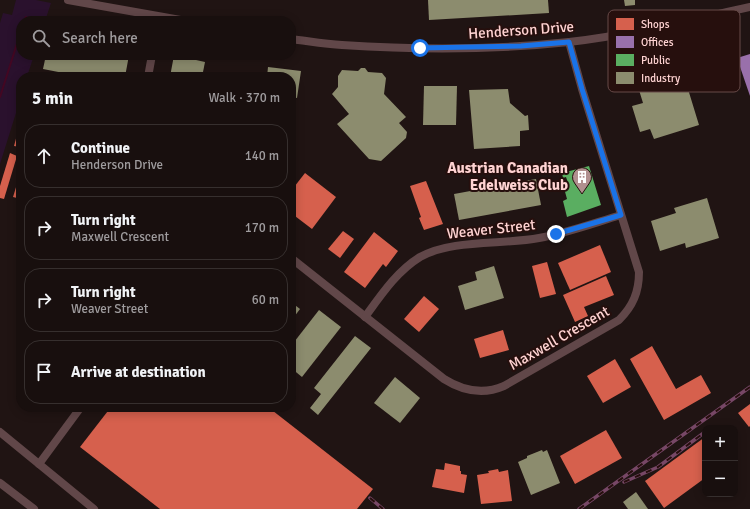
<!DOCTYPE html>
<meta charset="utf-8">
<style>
body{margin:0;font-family:Signika,sans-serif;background:#251d1c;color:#f1f3f6}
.controls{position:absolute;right:12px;bottom:12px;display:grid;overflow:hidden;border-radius:8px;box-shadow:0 2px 10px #0003}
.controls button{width:36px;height:36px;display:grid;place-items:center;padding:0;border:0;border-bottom:1px solid #362f2e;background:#180f0e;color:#f1f3f6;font:20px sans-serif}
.stop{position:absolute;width:12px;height:12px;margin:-9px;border:3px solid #1a73e8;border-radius:50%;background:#fff}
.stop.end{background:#1a73e8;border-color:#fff;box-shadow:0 1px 4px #0008}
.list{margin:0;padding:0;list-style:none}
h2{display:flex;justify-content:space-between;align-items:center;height:52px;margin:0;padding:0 16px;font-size:17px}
h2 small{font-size:13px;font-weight:400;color:#9f9c9e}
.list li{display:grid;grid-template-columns:26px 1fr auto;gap:12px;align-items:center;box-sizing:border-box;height:64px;margin:0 8px 8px;padding:0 8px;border:1px solid #362f2e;border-radius:16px}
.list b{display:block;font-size:15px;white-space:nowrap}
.list p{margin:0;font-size:13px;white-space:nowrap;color:#9f9c9e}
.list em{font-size:13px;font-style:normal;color:#9f9c9e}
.icon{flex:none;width:22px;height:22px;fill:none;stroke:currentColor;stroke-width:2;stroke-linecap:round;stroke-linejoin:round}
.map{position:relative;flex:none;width:750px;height:509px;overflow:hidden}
.search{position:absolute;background:#180f0e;box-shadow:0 2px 10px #0003;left:16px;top:16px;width:280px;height:44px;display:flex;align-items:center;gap:10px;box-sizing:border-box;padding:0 14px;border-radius:16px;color:#9f9c9e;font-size:15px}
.panel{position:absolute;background:#180f0e;box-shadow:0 2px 10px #0003;left:16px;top:72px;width:280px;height:340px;border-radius:16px}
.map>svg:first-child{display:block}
</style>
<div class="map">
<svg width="750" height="509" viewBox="0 0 750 509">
<rect width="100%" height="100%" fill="#201413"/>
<polygon fill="#2a112d" points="16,0 36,0 51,3 45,21 21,21 21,55 34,55 27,77 21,77 21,97 0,164 0,23 3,13 12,15"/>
<g fill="#d6604d">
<polygon points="21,120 21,144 20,147 14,146"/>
<polygon points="10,153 17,156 4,199 0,198 0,186"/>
<polygon points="21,171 21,199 13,197"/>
<polygon points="305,173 336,197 312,229 291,213 291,191"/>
<polygon points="426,181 443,224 424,230 419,218 421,217 410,186"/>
<polygon points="343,231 354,239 340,258 328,249"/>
<polygon points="374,232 398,251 386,267 383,264 365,288 344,272"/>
<polygon points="600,245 611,272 570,290 558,263"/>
<polygon points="547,262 556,294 540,298 532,266"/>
<polygon points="606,276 614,295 584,307 588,316 575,322 563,295"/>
<polygon points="424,296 439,309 419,332 404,319"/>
<polygon points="503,330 509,350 480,358 474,339"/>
<polygon points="652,346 676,389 701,375 711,393 664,420 630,359"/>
<polygon points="615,359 631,387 603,403 587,376"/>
<polygon points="750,404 750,426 749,427 738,413"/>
<polygon points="111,407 268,407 373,489 357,509 160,509 80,447"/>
<polygon points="606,430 622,458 575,484 560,456"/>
<polygon points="705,437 705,478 664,508 645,481"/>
<polygon points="445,463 460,466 460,471 461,471 461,474 467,475 464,493 432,487 436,469 444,470"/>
<polygon points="498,469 499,472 508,470 512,501 481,504 477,475 489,473 488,471"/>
</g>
<polygon fill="#9970ab" points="750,54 750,96 737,58"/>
<polygon fill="#5aae61" points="589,166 601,205 567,217 563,201 567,199 564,188 569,186 566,177 563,178 562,173"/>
<g fill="#8c8c6e">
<polygon points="428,0 548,0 549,13 429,20"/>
<polygon points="624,0 635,0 635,5 625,6"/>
<polygon points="46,55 129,55 125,77 84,77 43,69"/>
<polygon points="174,55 205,62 202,77 170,77"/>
<polygon points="268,67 301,71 297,98 291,97 291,77 267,77"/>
<polygon points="361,68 365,68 368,72 382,73 386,78 384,94 406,117 399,123 407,132 406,138 381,161 369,159 337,124 349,114 332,94 338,87 338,76 342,70 358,71"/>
<polygon points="684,76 699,125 654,139 650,129 640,132 632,106 643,103 639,90"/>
<polygon points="424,86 457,86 456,125 423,125"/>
<polygon points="508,89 510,103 525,116 528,115 529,130 520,131 520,146 474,149 469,90"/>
<polygon points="536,179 541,205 459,220 454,194"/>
<polygon points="707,198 719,238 686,248 685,243 660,251 651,221 676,213 674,208"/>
<polygon points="494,266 504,298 465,310 458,286 477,280 475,272"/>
<polygon points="291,302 300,309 291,321"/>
<polygon points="319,310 341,327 302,377 291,368 291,346"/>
<polygon points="355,336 371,348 318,415 310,408 321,394 314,388"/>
<polygon points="395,377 420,398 400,423 374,403"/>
<polygon points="542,450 543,452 547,450 560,483 531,495 518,462 527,458 527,456"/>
<polygon points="636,492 648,509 628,509 623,502"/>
</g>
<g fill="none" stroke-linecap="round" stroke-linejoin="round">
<g stroke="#430722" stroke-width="2">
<polyline points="24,21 26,17"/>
<polyline points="0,97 21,31"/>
</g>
<g stroke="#614749" stroke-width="8">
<polyline points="68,0 186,21"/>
<path d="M291,39c17,2 34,5 51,6 75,5 152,5 227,-3 61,-7 121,-22 181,-35"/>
<polyline points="148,77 152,55"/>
<path d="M291,258l153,121c19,12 39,16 60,7l115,-66c14,-14 20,-28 20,-48l-57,-183 -13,-47"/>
<path d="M365,317c16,-22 32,-46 55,-60 32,-18 82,-12 119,-19 28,-5 55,-15 82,-23"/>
<polyline points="0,432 94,509"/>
<polyline points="39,464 81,407"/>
<polyline points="0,483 34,509"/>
</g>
<g stroke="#774766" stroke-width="3.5">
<g id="rail">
<polyline points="624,482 658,467 705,432"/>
<polyline points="370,498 383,509"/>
<polyline points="579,509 750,387"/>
</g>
</g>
<use href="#rail" stroke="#260f0d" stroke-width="2" stroke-dasharray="6" stroke-linecap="butt"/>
</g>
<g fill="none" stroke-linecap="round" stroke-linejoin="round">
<polyline stroke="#1a73e8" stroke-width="5" points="420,48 521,46 569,42 582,89 621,215 556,234"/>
</g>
<defs>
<g id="building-pin" transform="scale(1)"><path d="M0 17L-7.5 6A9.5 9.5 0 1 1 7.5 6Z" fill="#b1908f" stroke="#260f0d"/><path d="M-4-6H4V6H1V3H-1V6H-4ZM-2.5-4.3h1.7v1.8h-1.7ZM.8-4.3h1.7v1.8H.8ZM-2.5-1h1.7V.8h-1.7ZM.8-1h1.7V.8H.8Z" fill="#fff"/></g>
</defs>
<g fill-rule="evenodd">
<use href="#building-pin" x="582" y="177"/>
</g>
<g text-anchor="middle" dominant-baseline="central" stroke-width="4" stroke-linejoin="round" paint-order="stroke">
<g font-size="15" fill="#ffd3d2" stroke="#260f0d">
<text transform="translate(521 30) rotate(-4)">Henderson Drive</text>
<text transform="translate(491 229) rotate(-6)">Weaver Street</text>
<text transform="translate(559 338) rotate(-30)">Maxwell Crescent</text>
</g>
<g font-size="15" font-weight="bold" fill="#ffd3d2" stroke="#260f0d" text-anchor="end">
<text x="568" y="168">Austrian Canadian<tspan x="568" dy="17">Edelweiss Club</tspan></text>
</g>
</g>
<rect x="608" y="10" width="132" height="82" rx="6" fill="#260f0d" stroke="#674a48" stroke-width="1"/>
<rect x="616" y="18" width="18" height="12" fill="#d6604d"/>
<rect x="616" y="36" width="18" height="12" fill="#9970ab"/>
<rect x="616" y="54" width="18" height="12" fill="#5aae61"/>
<rect x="616" y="72" width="18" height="12" fill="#8c8c6e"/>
<g font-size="11" fill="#ffd3d2">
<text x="641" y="28">Shops</text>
<text x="641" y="46">Offices</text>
<text x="641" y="64">Public</text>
<text x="641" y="82">Industry</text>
</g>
</svg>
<div class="controls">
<button>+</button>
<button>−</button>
</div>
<div class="stop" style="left:420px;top:48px"></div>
<div class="stop end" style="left:556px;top:234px"></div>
<div class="search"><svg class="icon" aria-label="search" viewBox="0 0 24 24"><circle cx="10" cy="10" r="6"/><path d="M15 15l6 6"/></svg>Search here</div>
<section class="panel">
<h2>5 min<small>Walk · 370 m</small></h2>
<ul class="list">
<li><svg class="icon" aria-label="ahead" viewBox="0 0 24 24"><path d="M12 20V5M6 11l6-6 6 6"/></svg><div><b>Continue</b><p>Henderson Drive</p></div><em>140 m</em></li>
<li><svg class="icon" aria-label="right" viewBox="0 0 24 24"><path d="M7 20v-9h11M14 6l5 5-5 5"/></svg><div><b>Turn right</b><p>Maxwell Crescent</p></div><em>170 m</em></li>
<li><svg class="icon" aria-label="right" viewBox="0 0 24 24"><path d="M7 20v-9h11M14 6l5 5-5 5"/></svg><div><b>Turn right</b><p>Weaver Street</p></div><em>60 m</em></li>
<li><svg class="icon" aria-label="arrive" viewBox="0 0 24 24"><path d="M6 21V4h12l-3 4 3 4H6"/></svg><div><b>Arrive at destination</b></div></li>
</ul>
</section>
</div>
